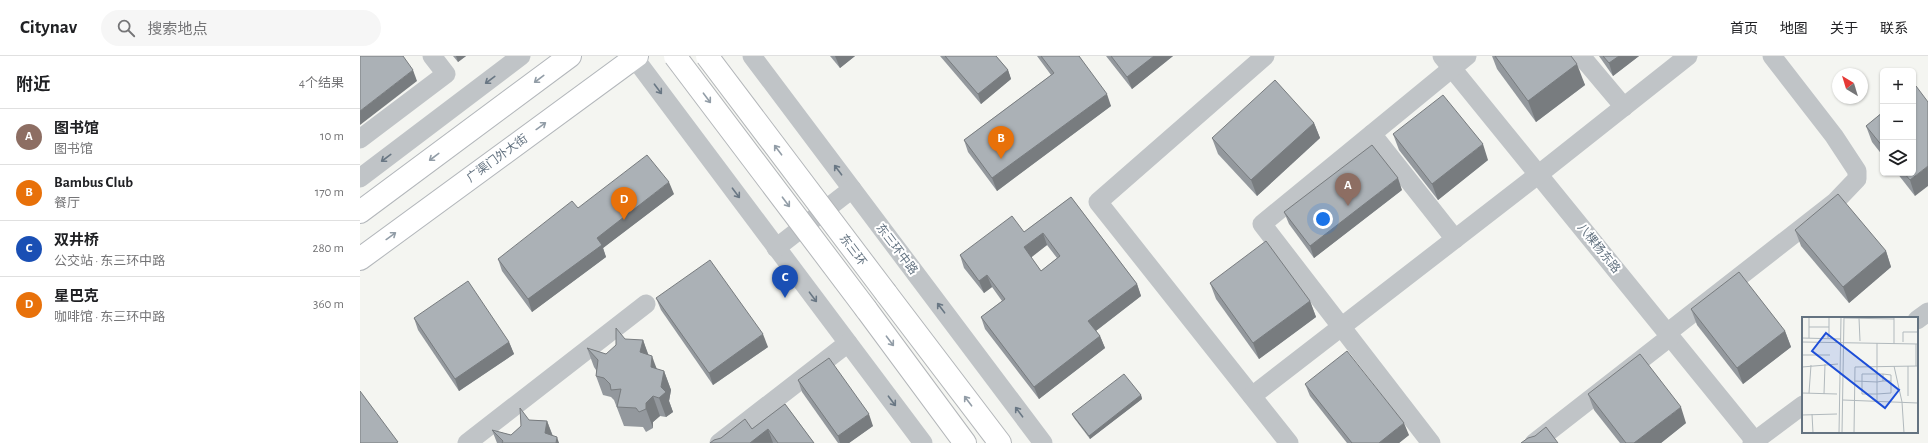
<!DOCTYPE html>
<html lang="zh">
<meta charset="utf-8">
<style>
body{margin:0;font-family:"Alegreya Sans","Noto Sans SC",sans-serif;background:#f6f6f6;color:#202124}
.controls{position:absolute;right:12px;top:12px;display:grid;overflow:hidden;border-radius:6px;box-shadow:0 1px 3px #0004}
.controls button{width:36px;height:36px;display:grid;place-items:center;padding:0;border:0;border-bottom:1px solid #e0e0e0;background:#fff;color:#202124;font:20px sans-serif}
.compass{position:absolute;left:1472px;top:12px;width:36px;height:36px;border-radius:50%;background:#fff;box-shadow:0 1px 3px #0004;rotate:322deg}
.you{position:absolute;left:963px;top:163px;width:14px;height:14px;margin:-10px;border:3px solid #fff;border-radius:50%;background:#1a73e8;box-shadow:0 0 0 6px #1a73e833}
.badge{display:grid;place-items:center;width:26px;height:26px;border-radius:50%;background:#1a73e8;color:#fff;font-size:13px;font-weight:700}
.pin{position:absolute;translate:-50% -33px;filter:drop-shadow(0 1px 2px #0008)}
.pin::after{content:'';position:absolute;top:21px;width:14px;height:12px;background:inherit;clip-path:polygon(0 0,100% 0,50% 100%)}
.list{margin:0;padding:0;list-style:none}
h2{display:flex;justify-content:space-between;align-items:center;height:52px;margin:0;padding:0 16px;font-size:17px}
h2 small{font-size:13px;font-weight:400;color:#757577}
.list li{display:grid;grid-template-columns:26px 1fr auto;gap:12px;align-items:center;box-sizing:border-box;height:56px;padding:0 16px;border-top:1px solid #e0e0e0}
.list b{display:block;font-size:15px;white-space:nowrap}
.list p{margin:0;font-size:13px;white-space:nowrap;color:#757577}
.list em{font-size:13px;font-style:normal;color:#757577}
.icon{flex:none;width:22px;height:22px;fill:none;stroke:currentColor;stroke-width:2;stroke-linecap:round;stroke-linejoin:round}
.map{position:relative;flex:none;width:1568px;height:387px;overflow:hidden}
header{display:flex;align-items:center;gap:24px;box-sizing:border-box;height:56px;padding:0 20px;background:#fff;border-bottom:1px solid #e0e0e0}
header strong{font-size:19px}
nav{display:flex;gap:22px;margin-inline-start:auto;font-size:14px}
.search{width:280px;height:36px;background:#f6f6f6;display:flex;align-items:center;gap:10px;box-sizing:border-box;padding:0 14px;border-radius:22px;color:#757577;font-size:15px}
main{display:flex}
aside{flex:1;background:#fff}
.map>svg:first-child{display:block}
</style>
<header>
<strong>Citynav</strong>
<div class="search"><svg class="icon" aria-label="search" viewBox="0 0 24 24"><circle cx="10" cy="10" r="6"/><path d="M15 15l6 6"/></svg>搜索地点</div>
<nav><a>首页</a><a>地图</a><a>关于</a><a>联系</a></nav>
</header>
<main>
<aside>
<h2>附近<small>4个结果</small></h2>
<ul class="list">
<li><span class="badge" style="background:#8d6e63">A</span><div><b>图书馆</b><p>图书馆</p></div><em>10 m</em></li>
<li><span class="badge" style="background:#e8710a">B</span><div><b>Bambus Club</b><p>餐厅</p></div><em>170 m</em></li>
<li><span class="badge" style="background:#1a4fb4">C</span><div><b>双井桥</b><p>公交站 · 东三环中路</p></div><em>280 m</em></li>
<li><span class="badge" style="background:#e8710a">D</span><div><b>星巴克</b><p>咖啡馆 · 东三环中路</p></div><em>360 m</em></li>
</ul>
</aside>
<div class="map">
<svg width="1568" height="387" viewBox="0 0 1568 387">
<rect width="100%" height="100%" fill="#f4f5f1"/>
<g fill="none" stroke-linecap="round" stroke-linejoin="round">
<g stroke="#b3b7bb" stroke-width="24">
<g id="major">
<polyline points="0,156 210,0"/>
<polyline points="0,203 277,0"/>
</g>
</g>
<g stroke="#b3b6b9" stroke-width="24">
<g id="highway">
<polyline points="526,237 640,387"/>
<polyline points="506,253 605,387"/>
</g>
</g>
<g stroke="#c0c4c7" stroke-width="19">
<polyline points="273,0 563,387"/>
<polyline points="392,0 683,387"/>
<polyline points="905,0 738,146 929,387"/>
<polyline points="1082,0 1395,385"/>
<polyline points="1221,0 1264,51"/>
<polyline points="1012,78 1095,183"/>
<polyline points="0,83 86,18 72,0"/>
<polyline points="0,122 161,0"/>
<polyline points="416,192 492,133"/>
<polyline points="1557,264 1568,256"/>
<polyline points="1307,277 1475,146 1497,123 1497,115 1474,80 1412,0"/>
<polyline points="892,340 1179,118 1328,0"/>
<polyline points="107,387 286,248"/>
<polyline points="359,387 488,287"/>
<polyline points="1071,387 902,168 1107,0"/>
<polyline points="1174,387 1310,281"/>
<polyline points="1392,387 1443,349"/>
</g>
<use href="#major" stroke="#fff" stroke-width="22"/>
<use href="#highway" stroke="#fff" stroke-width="22"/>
<g stroke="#b3b6b9" stroke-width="24" stroke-linecap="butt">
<g id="highway-bridge">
<polyline points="315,0 506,253"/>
<polyline points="347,0 526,237"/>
</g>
</g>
<use href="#highway-bridge" stroke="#fff" stroke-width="22"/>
</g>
<g fill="#93989d" fill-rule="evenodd">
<polygon points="93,0 106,0 98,6"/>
<polygon points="470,0 495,0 480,12"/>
<polygon points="580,0 636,0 648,14 651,23 621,48"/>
<polygon points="677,0 719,0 751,50 637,135 608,96 604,84 691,19"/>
<polygon points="746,0 813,0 772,33"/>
<polygon points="1132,0 1211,0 1225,29 1176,66 1137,13"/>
<polygon points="1239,0 1279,0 1253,20"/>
<polygon points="1523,56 1523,100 1512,86 1506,70"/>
<polygon points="954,67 960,82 897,140 858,98 852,82"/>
<polygon points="1033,78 1128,104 1078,144 1039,94"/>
<polygon points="1537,117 1553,117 1555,140"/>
<polygon points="1042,134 954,202 929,168 924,156"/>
<polygon points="314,138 243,192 246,201 172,256 142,215 138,203 218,152"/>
<path d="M711,141l66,87 4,12 -45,35 4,5 5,12 -66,51 -54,-70 -4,-12 21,-16 -10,-14 -8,6 -20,-25 -4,-13 64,-23zM687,189l10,13 -16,13 -10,-14z"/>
<polygon points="1435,174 1526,195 1531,211 1489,247 1441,190"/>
<polygon points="850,227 950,245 956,261 899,303 856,243"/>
<polygon points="296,242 408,291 353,329 301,254"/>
<polygon points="1331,253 1425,275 1431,291 1383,328 1337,269"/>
<polygon points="54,262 149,286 154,298 99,335 58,274"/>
<polygon points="283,284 288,299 297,313 304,315 311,334 309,345 313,356 306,361 300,360 293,366 293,372 286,376 283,371 264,370 254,344 251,341 243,339 236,320 236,314 234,311 227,292 246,298"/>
<polygon points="438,324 513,370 489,387 478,387 442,336"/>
<polygon points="945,328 1049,379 1039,387 987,387 950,340"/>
<polygon points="1228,338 1326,367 1301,387 1260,387 1234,354"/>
<polygon points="781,339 782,343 730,383 714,362 712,358"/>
<polygon points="425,348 454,387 350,387 392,373"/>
<polygon points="169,364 187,365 193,380 199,387 137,387 132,374 151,379"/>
</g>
<g fill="#787c7f">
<polygon points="96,0 106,0 98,6"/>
<polygon points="475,0 495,0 480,12"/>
<polygon points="794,0 813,0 772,33 767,21"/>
<polygon points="1259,0 1279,0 1253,20 1249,7"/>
<polygon points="1217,8 1225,29 1176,66 1168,45"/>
<polygon points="53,14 57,25 0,69 0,55"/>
<polygon points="648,14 651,23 621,48 618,38"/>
<polygon points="747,38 751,50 637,135 632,122"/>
<polygon points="954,67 960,82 897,140 891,124"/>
<polygon points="1123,88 1128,104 1078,144 1072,128"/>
<polygon points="1568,110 1568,130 1555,140 1550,124"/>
<polygon points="1038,122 1042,134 954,202 950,190"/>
<polygon points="309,126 314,138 243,192 246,201 172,256 168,243 237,182"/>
<polygon points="683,177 687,189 668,204 664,191"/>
<polygon points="1526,195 1531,211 1489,247 1483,231"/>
<polygon points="627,219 632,231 624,237 619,225"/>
<polygon points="777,228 781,240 733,277 728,265"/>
<polygon points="950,245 956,261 899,303 893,287"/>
<polygon points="1425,275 1431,291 1383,328 1377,312"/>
<polygon points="403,278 408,291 353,329 349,317"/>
<polygon points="740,280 745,292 679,343 674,331"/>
<polygon points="283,284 290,303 280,296"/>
<polygon points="149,286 154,298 99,335 95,323"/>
<polygon points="292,300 299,319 291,311"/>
<polygon points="304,315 311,334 309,345 313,356 306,361 299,342"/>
<polygon points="781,339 782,343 730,383 729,380"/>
<polygon points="293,340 300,360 293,366 293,372 286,353 286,347"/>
<polygon points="1321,351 1326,367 1301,387 1274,387"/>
<polygon points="509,358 513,370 489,387 480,387 478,380"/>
<polygon points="187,365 194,384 185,377"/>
<polygon points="1044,367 1049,379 1039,387 1019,387"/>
<polygon points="408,373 413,387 390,387"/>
<polygon points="197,381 199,387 196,387"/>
</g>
<g fill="#abb1b6" stroke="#787c7f" fill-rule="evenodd">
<polygon points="0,0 43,0 53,14 0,55"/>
<polygon points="585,0 636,0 648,14 618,38"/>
<polygon points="681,0 719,0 747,38 632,122 604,84 694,17"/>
<polygon points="751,0 794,0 767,21"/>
<polygon points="1135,0 1211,0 1217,8 1168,45"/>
<polygon points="1243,0 1259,0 1249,7"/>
<polygon points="915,24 954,67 891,124 852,82"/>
<polygon points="1556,30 1568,46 1568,110 1550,124 1544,117 1553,117 1553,32"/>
<polygon points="1083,39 1123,88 1072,128 1033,78"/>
<polygon points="1523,56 1523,91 1506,70"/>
<polygon points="1012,89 1038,122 950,190 924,156"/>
<polygon points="287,99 309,126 237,182 242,189 168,243 138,203 212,145 218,152"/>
<polygon points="1478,138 1526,195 1483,231 1435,174"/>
<path d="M711,141l66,87 -49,37 12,15 -66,51 -53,-70 24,-18 -18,-24 -8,6 -19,-26 52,-39 12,16zM683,177l17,23 -19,15 -17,-24z"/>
<polygon points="906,185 950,245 893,287 850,227"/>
<polygon points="350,204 403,278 349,317 296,242"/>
<polygon points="1379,216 1425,275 1377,312 1331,253"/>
<polygon points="108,225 149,286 95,323 54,262"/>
<polygon points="256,272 265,283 283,284 280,296 292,300 291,311 304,315 301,331 306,336 299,342 293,340 286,347 286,353 279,356 276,352 257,351 261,333 251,334 250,328 244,322 236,320 238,304 227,292 246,298 256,289"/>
<polygon points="987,295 1044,367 1019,387 992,387 945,328"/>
<polygon points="1280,298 1321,351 1274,387 1266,387 1228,338"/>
<polygon points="469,302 509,358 478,380 438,324"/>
<polygon points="764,318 781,339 729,380 712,358"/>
<polygon points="0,335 38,386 36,387 0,387"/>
<polygon points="425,348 454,387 418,387 408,373 390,387 350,387 354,384 361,382 385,363 392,373"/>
<polygon points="160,352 169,364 187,365 185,377 197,381 196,387 142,387 143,385 132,374 151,379 161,370"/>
<polygon points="1186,371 1198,387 1161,387 1168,382 1175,380"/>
</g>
<defs><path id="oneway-shaft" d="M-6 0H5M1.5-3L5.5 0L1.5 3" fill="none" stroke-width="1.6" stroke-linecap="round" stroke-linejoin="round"/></defs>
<g stroke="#929da7">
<use href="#oneway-shaft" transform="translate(179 23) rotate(143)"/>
<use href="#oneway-shaft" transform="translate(347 42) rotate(53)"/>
<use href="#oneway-shaft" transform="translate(181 70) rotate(-36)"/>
<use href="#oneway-shaft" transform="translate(418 94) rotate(-127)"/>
<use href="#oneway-shaft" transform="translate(74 101) rotate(143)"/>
<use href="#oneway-shaft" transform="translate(426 146) rotate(53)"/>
<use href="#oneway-shaft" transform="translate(31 180) rotate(-36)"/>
<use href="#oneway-shaft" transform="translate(530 285) rotate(53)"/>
<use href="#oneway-shaft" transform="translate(608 345) rotate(-127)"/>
</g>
<g stroke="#697784">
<use href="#oneway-shaft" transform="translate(130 24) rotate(143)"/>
<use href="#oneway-shaft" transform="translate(298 33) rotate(53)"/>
<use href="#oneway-shaft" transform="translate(26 102) rotate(143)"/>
<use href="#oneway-shaft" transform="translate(478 114) rotate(-127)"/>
<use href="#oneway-shaft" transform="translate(376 137) rotate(53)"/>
<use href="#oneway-shaft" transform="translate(453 241) rotate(53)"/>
<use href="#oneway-shaft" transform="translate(581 252) rotate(-127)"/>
<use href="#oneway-shaft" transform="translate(532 345) rotate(53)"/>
<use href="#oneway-shaft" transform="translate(659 356) rotate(-127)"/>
</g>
<g text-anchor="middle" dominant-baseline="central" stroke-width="4" stroke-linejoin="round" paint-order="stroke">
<g font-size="12" fill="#647381" stroke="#fff">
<text transform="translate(137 102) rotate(-36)">广渠门外大街</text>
<text transform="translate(1239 192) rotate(51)">八棵杨东路</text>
<text transform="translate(537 193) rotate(53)">东三环中路</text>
<text transform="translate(493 194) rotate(53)">东三环</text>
</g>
</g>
<g transform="translate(1442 261)">
<rect width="116" height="116" fill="#f4f5f1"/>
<path fill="none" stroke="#b1b9bd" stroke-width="1" d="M7,0v21M92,0v27M42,1l50,1M57,1l1,23M7,10h20M25,20h2v-20M0,21l39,1M0,25l116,2M101,25v-10h15M75,26v59M0,38h28M92,49l8,36 2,31M106,49v30M114,49v-22M0,50l36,-3M53,64l22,1 6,-1h8v-6l-8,-1v7M0,76l35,1M7,76l2,-28M22,77l1,-30M75,77h-15v-20h21M75,77l14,-1v-12M41,83l75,3M10,97l1,19M0,98l35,-1M37,116l2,-116M40,116l2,-116M52,116l1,-66 63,-1"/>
<path fill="#1d4ed8" fill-opacity="0.15" stroke="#1d4ed8" stroke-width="2" d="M24,16l73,57 -14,18 -73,-57z"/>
<rect width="116" height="116" fill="none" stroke="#647381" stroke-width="2"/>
</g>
</svg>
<div class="controls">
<button>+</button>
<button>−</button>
<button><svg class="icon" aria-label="layers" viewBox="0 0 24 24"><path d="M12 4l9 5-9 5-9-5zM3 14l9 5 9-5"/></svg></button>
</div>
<svg class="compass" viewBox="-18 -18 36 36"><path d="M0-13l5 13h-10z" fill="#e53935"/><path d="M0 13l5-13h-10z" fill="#757577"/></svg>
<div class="you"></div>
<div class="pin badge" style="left:988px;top:150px;background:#8d6e63">A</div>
<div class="pin badge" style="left:641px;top:103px;background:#e8710a">B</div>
<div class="pin badge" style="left:425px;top:242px;background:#1a4fb4">C</div>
<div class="pin badge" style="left:264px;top:164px;background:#e8710a">D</div>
</div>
</main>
